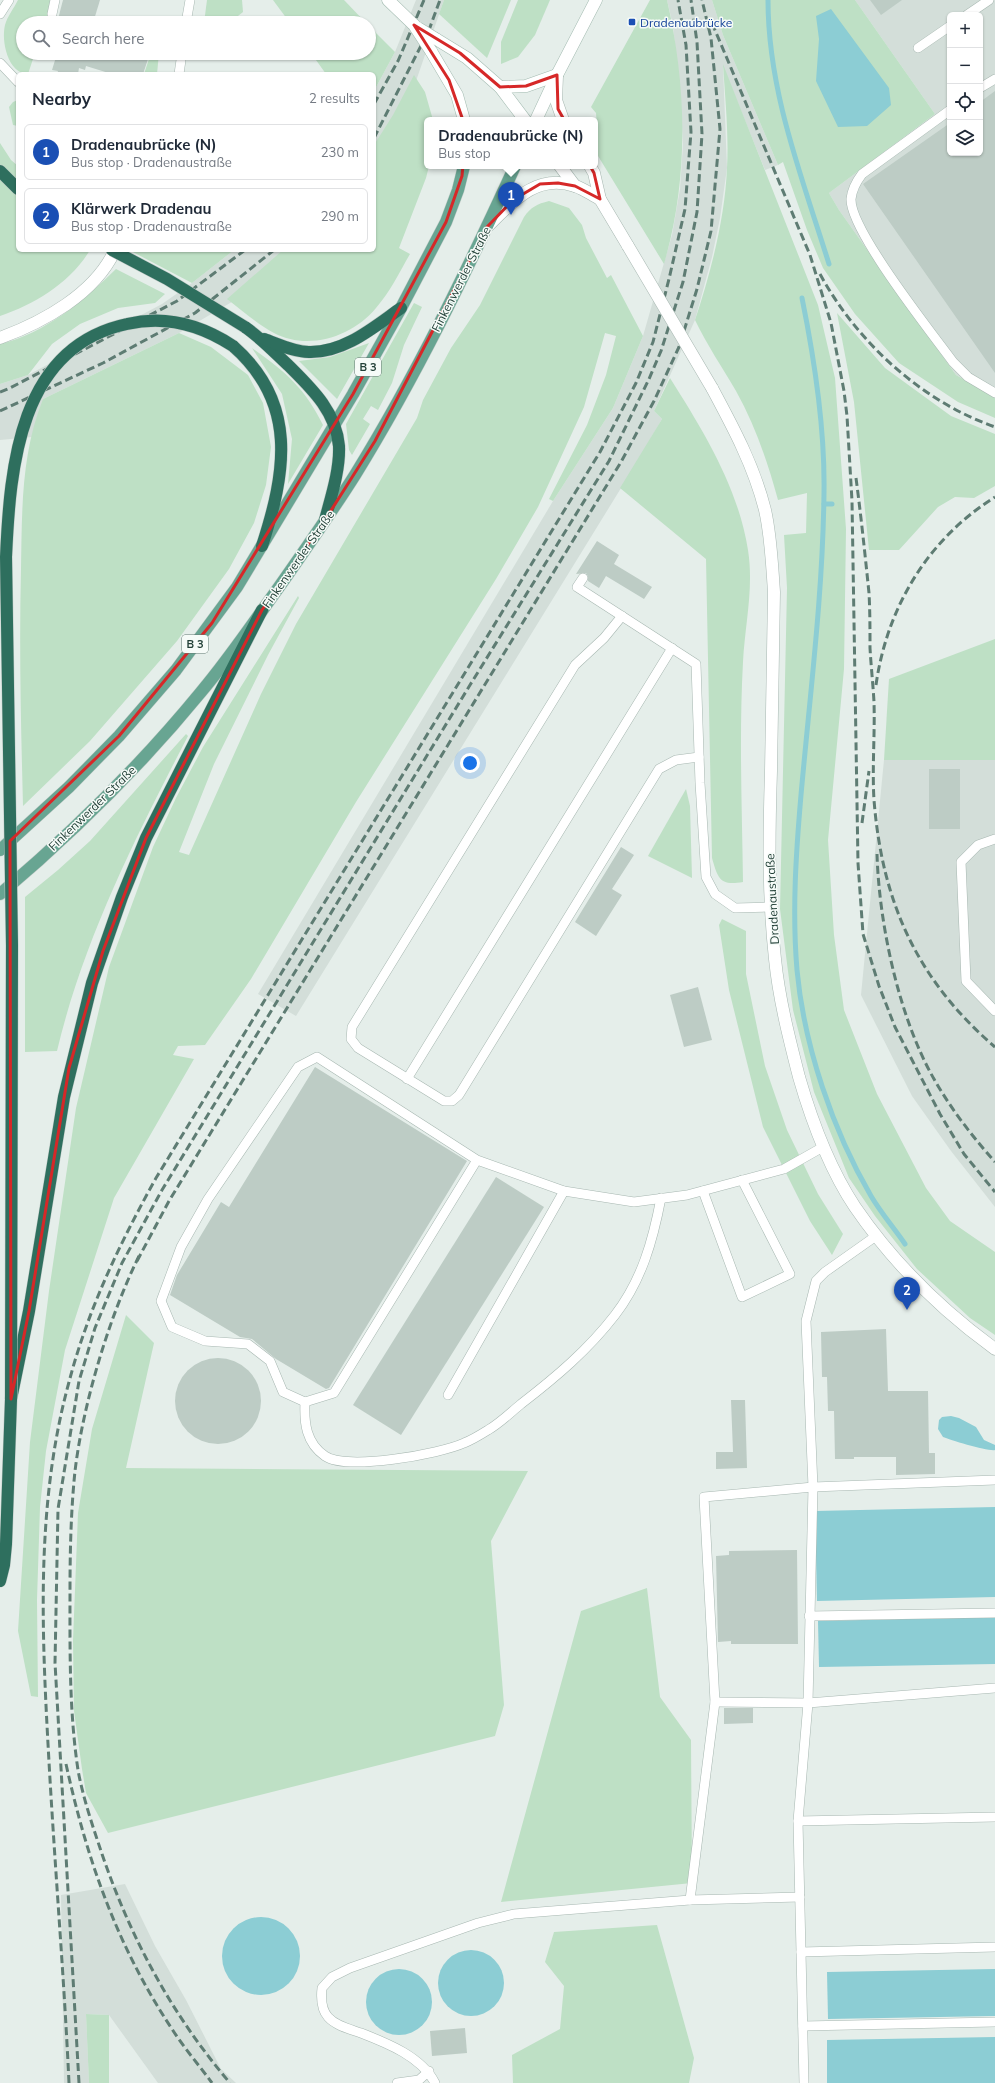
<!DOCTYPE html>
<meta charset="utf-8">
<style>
body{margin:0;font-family:Mulish,sans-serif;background:#f6f6f7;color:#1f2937}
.controls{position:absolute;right:12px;top:12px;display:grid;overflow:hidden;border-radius:6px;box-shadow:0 1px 3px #0004}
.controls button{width:36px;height:36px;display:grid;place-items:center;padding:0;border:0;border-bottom:1px solid #e0e1e3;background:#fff;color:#1f2937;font:20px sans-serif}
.you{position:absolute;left:470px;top:763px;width:14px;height:14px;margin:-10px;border:3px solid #fff;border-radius:50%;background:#1a73e8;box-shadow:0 0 0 6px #1a73e833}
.badge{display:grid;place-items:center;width:26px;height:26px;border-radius:50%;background:#804d48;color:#fff;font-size:13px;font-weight:700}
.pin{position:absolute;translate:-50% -33px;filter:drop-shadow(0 1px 2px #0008)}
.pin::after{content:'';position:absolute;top:21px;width:14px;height:12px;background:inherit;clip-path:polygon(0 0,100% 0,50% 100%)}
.popup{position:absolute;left:424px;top:117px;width:174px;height:52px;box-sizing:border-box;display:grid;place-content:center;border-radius:6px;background:#fff;filter:drop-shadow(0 1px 3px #0005);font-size:13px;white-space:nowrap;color:#747a83}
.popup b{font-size:15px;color:#1f2937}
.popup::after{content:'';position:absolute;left:50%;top:100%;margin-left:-8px;border:8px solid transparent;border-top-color:#fff}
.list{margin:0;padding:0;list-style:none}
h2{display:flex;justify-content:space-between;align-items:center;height:52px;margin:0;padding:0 16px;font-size:17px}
h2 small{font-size:13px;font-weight:400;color:#747a83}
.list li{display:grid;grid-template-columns:26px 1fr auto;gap:12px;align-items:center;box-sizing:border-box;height:56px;margin:0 8px 8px;padding:0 8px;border:1px solid #e0e1e3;border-radius:6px}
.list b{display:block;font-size:15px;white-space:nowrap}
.list p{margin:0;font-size:13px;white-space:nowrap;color:#747a83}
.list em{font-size:13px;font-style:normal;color:#747a83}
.icon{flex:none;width:22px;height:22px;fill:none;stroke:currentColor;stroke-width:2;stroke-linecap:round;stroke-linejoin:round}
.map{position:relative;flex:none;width:995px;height:2083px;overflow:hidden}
.search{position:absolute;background:#fff;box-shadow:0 1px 3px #0004;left:16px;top:16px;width:360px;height:44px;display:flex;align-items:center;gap:10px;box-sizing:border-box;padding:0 14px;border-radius:22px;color:#747a83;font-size:15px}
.panel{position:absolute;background:#fff;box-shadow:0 1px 3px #0004;left:16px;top:72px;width:360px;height:180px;border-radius:6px}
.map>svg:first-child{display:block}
</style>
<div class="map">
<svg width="995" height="2083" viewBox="0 0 995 2083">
<rect width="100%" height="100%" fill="#e5eeea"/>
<g fill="#d3ded9" fill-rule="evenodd">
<polygon points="416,0 444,0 416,81 374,155 374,91 395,52"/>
<polygon points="667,0 712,0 723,35 778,165 765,170 723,66 727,168 720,218 712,257 695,320 654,411 662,419 634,467 296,1016 258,994 553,501 613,408 643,336 672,235 680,189 683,144 680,93 673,26"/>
<path d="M855,0h140v397l-39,-22 -117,-165 -10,-17 106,-79zM950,15h30v138h-30z"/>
<polygon points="234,250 291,250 242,296 179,333 43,399 43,436 0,440 0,384 28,375 162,304 192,283"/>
<polygon points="884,760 995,760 995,1207 951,1151 912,1096 861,995"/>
<polygon points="125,1884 155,1946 186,2000 221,2069 236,2083 158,2083 109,2015 86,2014 89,2083 64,2083 61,1895"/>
</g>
<g fill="#bee0c5">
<path d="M18,0h34l-7,23h-22v30h12l-7,21c-20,0 -27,-33 -23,-49 2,-8 9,-17 13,-25z"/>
<polygon points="207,0 242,0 243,12 229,23 204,23"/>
<polygon points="273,0 344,0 366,23 290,23"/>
<polygon points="444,0 511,0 487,58 439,14"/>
<polygon points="518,0 550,0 535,35 518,57 501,64 501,42"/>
<path d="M650,0h17c20,87 22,178 -3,264l-69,-113v-24l2,-1 -1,-13 -5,-6z"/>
<polygon points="712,0 855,0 935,114 829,193 839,210 956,375 995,397 995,418 958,402 899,363 855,314 823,268 807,230 783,162 778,165 723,35"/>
<polygon points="369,26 395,52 374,91 374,74 326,74 311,53 369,53"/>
<polygon points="151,53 159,53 157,74 144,74"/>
<path d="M723,64l95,241 17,73 11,151 -2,140 -16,171 6,95 10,75 33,84 49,94 24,33 45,31v83l-25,-17 -53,-49 -42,-53 -26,-38 -35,-86 -21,-82 -13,-101 7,-321 -3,-53 22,-2 1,-40 -29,7c-10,-37 -23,-75 -42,-109 -14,-24 -29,-46 -41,-71 16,-48 30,-102 32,-152 2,-34 -2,-70 -4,-104z"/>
<path d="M414,75l11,17 8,28h-6v46h2l-3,12 -27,70 11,6c-11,19 -20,38 -34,54 -24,29 -68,43 -102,25 -16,-8 -32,-23 -47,-34l56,-49h91v-105l19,-30z"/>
<polygon points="18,100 18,126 13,125 9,107 13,102"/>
<path d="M0,143l11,17 7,6v84h72c-20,33 -55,54 -90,66z"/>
<path d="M549,201l20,7 13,17 4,13 21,40 4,-3 32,61 -30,72 -60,93 -4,-2 38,-74 19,-50 10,-39 -11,-3 -21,74 -46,100 -42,72 -140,223 -105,177 -46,66 -27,1 -5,9 21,4 -80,139 -49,152 -19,101 -6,56 -3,93 1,97 -7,-1 -13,-65 12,-189 19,-151 27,-183 33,-141 44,-120 23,-49 27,-51 95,-151 1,2 -31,57 -54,109 -35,88 10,3 72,-161 35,-70 121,-206 6,-18 28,-52 29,-43 44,-88c7,-10 13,-13 25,-16z"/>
<polygon points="129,250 234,250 192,283"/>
<path d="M116,269l49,25 -10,9 -37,5 -38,16 -28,20 -24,31 -28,9v-40c46,-11 83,-43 116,-75z"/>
<polygon points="414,303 422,307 404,345 392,383 378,410 371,406 363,419 370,424 352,455 349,450 346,424"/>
<polygon points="837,313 885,368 951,416 995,434 995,486 974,498 955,497 938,507 899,550 869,550 854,402"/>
<path d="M179,333l32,14 37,28 15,28 8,44 -5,38 -12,38 -25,46 -52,72 -87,100 -67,65c-2,-79 -4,-158 -2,-237 1,-58 0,-115 22,-170z"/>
<polygon points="369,343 337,399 299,361 330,357"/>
<path d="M252,348c32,22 54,41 71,77l-35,59 4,-45 -10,-45z"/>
<path d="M670,378c34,54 68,109 78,172 6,38 -3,74 -5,112 -4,73 -1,147 0,220 -23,4 -25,-3 -31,-24l-6,-299 -86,-71 42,-69 -8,-8z"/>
<polygon points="995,639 995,760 884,760 889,679"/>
<path d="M186,734l2,2c-52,100 -105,205 -131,315l-32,1v-155l33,-27 32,-29z"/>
<polygon points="686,789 690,806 692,878 648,856"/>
<polygon points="722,919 746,931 746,974 765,1066 787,1130 818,1194 843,1234 832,1255 810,1221 763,1127 729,990 719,925"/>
<polygon points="126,1315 154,1343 126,1468 528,1471 491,1541 504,1705 495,1736 108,1833 86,1793 82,1769 74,1711 73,1641 78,1513 92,1429"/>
<polygon points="647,1588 660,1697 691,1740 692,1883 501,1902 581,1611"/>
<polygon points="657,1925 694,2058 689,2083 513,2083 512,2055 560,2029 564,1986 545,1962 554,1932"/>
<polygon points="86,2014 109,2015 109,2083 89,2083"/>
</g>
<g fill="#8ccdd4">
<polygon points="831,9 889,88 891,105 867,126 838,127 816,81 819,39 816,16"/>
<path d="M951,1416l8,2 17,9 8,13 11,5v5c-5,2 -45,-10 -52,-13l-5,-8 1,-9 3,-3z"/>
<polygon points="995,1507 995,1597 817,1601 815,1511"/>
<polygon points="995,1617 995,1664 819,1667 818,1621"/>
<circle cx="261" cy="1956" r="39"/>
<circle cx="471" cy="1983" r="33"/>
<polygon points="995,1969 995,2016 828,2019 827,1972"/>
<circle cx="399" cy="2002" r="33"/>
<polygon points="995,2037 995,2083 827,2083 827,2040"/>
</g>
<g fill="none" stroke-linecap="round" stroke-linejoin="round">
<g stroke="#8ccdd4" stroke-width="5">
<path d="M768,0c0,92 34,177 61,264"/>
<path d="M802,298c13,64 23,130 22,194 -1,101 -14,202 -23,303 -5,58 -9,116 -4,175 7,76 36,161 74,226 10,17 23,32 34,48"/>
<polyline points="824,504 832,504"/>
</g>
</g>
<g fill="#bdccc5">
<polygon points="63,0 100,0 93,23 57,23"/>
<polygon points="870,0 902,0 881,15"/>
<polygon points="53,53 128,53 148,59 143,74 112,74 86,66 85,70 79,68 78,74 57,74 58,71 52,70 56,57 53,56"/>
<polygon points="995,91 995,373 863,184 950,123 950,153 980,153 980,102"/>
<polygon points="597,541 619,555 614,564 652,587 644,599 606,576 599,588 588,581 588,576 586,573 576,574"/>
<rect x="929" y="769" width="31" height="60"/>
<polygon points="621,847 634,855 612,889 622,895 596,936 575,922"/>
<polygon points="698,987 712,1040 684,1047 670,995"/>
<polygon points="315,1067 467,1161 329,1388 326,1389 276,1359 252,1339 240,1337 170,1295 177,1275 221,1202 229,1207"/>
<polygon points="496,1177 544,1207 401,1435 353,1405"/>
<polygon points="886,1329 888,1391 928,1391 929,1453 935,1453 935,1474 896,1475 896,1457 854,1457 854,1459 835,1459 834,1411 828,1411 827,1377 822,1377 821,1332"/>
<circle cx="218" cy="1401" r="43"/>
<polygon points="731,1400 745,1400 747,1468 716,1469 716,1452 733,1452"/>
<polygon points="797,1550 798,1644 731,1644 731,1641 718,1642 716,1556 729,1555 729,1551"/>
<polygon points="724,1708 753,1708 753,1723 724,1724"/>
<polygon points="465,2028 467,2053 432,2056 430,2031"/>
</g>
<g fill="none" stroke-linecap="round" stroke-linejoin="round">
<g stroke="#a7b7b1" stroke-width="10">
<g id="lane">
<polyline points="0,14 9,0"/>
<polyline points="52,14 55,0"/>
<polyline points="967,15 989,0"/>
<polyline points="186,23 190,0"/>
<polyline points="918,48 950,26"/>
<polyline points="0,63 18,82"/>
<polyline points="179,74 182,53"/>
<polyline points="980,88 995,79"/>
<path d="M950,110l-88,64c-6,8 -10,15 -11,25 -1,31 80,133 102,163l15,15 27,16"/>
<polyline points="583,578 577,587 696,664 700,783 706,877 715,894 735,908 771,907"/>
<polyline points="622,616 604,638 575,665 352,1027 351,1039 358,1048 444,1101 452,1101 459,1095 659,769 676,760 699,757"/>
<polyline points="995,839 978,845 961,862 966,981 995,1011"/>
<polyline points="407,1079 672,648"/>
<polyline points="477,1160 334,1393 305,1402 283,1392 270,1361 248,1344 205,1341 172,1327 161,1301 181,1247 208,1199 298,1067 317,1057 477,1160 564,1191 634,1202 687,1195 784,1169 823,1147"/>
<polyline points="703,1191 742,1297 790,1274 742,1180"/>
<polyline points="448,1395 564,1191"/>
<path d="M305,1402c-1,21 1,41 20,54 21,15 115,-2 139,-13 8,-3 16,-8 24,-13 12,-7 22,-17 33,-26 35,-27 67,-54 94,-89 27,-35 38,-75 46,-117"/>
<polyline points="809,1616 995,1613"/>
<polyline points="715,1702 808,1703 995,1688"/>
<polyline points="798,1821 995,1817"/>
<polyline points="690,1900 715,1702 704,1497 813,1487 995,1480"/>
<polyline points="801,1952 995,1947"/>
<polyline points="803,2026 995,2022"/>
<polyline points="397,2083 419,2080 429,2071"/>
<path d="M435,2083c-13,-26 -48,-40 -74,-50 -11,-4 -25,-7 -33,-16 -7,-8 -7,-20 -6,-29l10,-11 18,-9 128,-45 36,-9 176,-14 110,-3"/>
<polyline points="804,2083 798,1821 808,1703 813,1487 806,1321 816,1281 825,1272 876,1236"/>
</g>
</g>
<g stroke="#a7b7b1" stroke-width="13">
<g id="street">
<polyline points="557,76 556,100 563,120"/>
<polyline points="560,166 575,186"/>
<polyline points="590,166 594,173 600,199 628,246"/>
<path d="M488,226c25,-25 49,-53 87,-40 9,3 17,9 25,13"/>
<path d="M0,338c43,-16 95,-44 115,-88"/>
<path d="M712,388c21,39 42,78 53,122 6,26 7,55 9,82 -1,60 -2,119 -3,179 -2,63 -3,125 4,188 4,40 14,79 24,118 13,45 30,91 56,130 39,57 85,102 140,142"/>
</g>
</g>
<g stroke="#a3bbb1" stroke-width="13">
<g id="secondary">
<polyline points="388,0 414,25"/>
<polyline points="436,39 467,58 500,87 525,120"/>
<polyline points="431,51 457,95 464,120"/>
<polyline points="500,87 526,86 557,75"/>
<polyline points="536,120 557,75 596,0"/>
</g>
</g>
<g stroke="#c1cac7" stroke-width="13">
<g id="primary">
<polyline points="0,850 69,787 119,736 176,670 237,587 353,394 401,308 446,222 458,190 464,166"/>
<path d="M0,894c71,-60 142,-130 201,-202 28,-33 52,-69 78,-105 26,-37 52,-74 76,-112 61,-99 112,-204 160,-309"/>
</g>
</g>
<g stroke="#c1cac7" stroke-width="13">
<g id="highway">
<polyline points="0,171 18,189"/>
<path d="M245,327c16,11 29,25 43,38 23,23 48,46 51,81 1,24 -8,51 -14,74"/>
<path d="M264,339c14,5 29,13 45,13 35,1 65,-25 92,-44"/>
<path d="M233,346c65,57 53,126 29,200"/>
<polyline points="0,1581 4,1565 6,1544 11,1399 29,1311 64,1097 92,983 122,897 146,838 262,610"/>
</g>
</g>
<use href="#lane" stroke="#fff" stroke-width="9"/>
<use href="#street" stroke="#fff" stroke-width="12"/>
<use href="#secondary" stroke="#fff" stroke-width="12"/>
<use href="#primary" stroke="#68a592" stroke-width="12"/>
<use href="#highway" stroke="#2e6f5e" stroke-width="12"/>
<g stroke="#5e7c73" stroke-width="3" stroke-dasharray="8 4" stroke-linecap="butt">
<polyline points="712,23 810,255 831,323 844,391 847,416 852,501 858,863 863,934 879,986 895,1027 940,1114 964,1154 995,1192"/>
<polyline points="374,104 398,61 424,0"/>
<polyline points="374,138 429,30 440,0"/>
<path d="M820,274c37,68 101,127 175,153"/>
<polyline points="0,392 10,388 177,301 245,250"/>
<polyline points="0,411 103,363 195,313 274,250"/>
<path d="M856,478c5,38 9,76 13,115 1,18 1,36 1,55 1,18 3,36 4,54 1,33 -2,66 0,98 8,102 43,180 121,247"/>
<path d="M876,685c11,-78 52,-146 119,-188"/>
<polyline points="862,823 869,771"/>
<path d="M877,854c2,70 22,164 57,225 17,30 38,57 61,83"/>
<path d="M139,1256c-30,61 -56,148 -64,215 -4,39 -5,79 -5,119 0,59 -1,120 8,180 5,28 15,57 24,84 29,85 70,161 128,229"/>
<polyline points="137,1261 169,1201 621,462 654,401 679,347 697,289 711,231 720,129 711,38 702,0"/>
<path d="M66,1764c21,96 51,182 106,265 12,19 27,36 40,54"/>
<path d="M69,2083c-5,-107 -14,-214 -20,-321 -7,-126 -14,-256 20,-380 19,-73 51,-139 87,-204l444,-726 36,-69 17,-41 16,-63 16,-70 6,-77 -5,-87 -8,-45"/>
<polyline points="79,2083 55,1663 58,1509 79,1381 95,1328 122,1263 162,1190 470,685 609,461 649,379 661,351 683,282 697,212 702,134 697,42 691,0"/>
</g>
<g stroke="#a7b7b1" stroke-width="13" stroke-linecap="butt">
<polyline id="street-bridge" points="628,246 712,388"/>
</g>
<g stroke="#a3bbb1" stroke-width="13" stroke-linecap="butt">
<g id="secondary-bridge">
<polyline points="414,25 431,51"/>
<polyline points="418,28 436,39"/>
</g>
</g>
<g stroke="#c1cac7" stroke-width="13" stroke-linecap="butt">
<g id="highway-bridge">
<polyline points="112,250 167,279 245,327"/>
<path d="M11,1399l1,-454 -6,-388c4,-90 13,-210 121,-233 38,-9 74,1 106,22"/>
</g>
</g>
<use href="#street-bridge" stroke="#fff" stroke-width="12"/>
<use href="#secondary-bridge" stroke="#fff" stroke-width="12"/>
<use href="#highway-bridge" stroke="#2e6f5e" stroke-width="12"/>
</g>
<path fill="none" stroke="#d62828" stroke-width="3" stroke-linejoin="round" d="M414,25l46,28 40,34 26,-1 31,-11 1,34 36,64 6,26 -25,-13 -17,-3 -18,1 -27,16 -26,27 -112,214 -50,79 -63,90 -116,228 -43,113 -34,117 -40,243 -18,88 -1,-558 109,-105 93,-113 141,-229 93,-172 16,-46 4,-47 -17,-49z"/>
<rect fill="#1a4fb4" stroke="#f6fbf8" stroke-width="1.5" x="628" y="18" width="8" height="8" rx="2"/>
<g text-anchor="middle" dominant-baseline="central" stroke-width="3" stroke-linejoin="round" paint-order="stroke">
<g fill="#f6fbf8" stroke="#627972" stroke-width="1">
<rect x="355" y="358" width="26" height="18" rx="3"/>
<rect x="182" y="635" width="26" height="18" rx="3"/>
</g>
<g font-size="11" font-weight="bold" fill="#234138">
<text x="368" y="367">B 3</text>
<text x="195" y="644">B 3</text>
</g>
<g font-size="12" fill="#164399" stroke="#f6fbf8" text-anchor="start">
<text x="640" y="22">Dradenaubrücke</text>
</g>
<g font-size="12" fill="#234138" stroke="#f6fbf8">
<text transform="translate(461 279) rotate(-63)">Finkenwerder Straße</text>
<text transform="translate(298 559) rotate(-55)">Finkenwerder Straße</text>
<text transform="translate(92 808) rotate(-44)">Finkenwerder Straße</text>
<text transform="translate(772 899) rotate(-93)">Dradenaustraße</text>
</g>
</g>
</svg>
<div class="controls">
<button>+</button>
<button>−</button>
<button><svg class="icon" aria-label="locate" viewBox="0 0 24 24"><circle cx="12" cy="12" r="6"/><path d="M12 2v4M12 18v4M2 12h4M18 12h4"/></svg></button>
<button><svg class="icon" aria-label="layers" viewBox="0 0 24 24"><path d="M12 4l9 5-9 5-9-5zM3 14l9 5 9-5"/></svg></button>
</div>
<div class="you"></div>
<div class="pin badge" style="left:511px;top:215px;background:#1a4fb4">1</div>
<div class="popup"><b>Dradenaubrücke (N)</b>Bus stop</div>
<div class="pin badge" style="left:907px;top:1310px;background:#1a4fb4">2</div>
<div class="search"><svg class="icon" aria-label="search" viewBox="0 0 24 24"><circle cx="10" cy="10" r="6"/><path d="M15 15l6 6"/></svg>Search here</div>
<section class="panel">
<h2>Nearby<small>2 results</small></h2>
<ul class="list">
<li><span class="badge" style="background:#1a4fb4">1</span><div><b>Dradenaubrücke (N)</b><p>Bus stop · Dradenaustraße</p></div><em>230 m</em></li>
<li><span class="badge" style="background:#1a4fb4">2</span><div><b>Klärwerk Dradenau</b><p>Bus stop · Dradenaustraße</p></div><em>290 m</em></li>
</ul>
</section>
</div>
